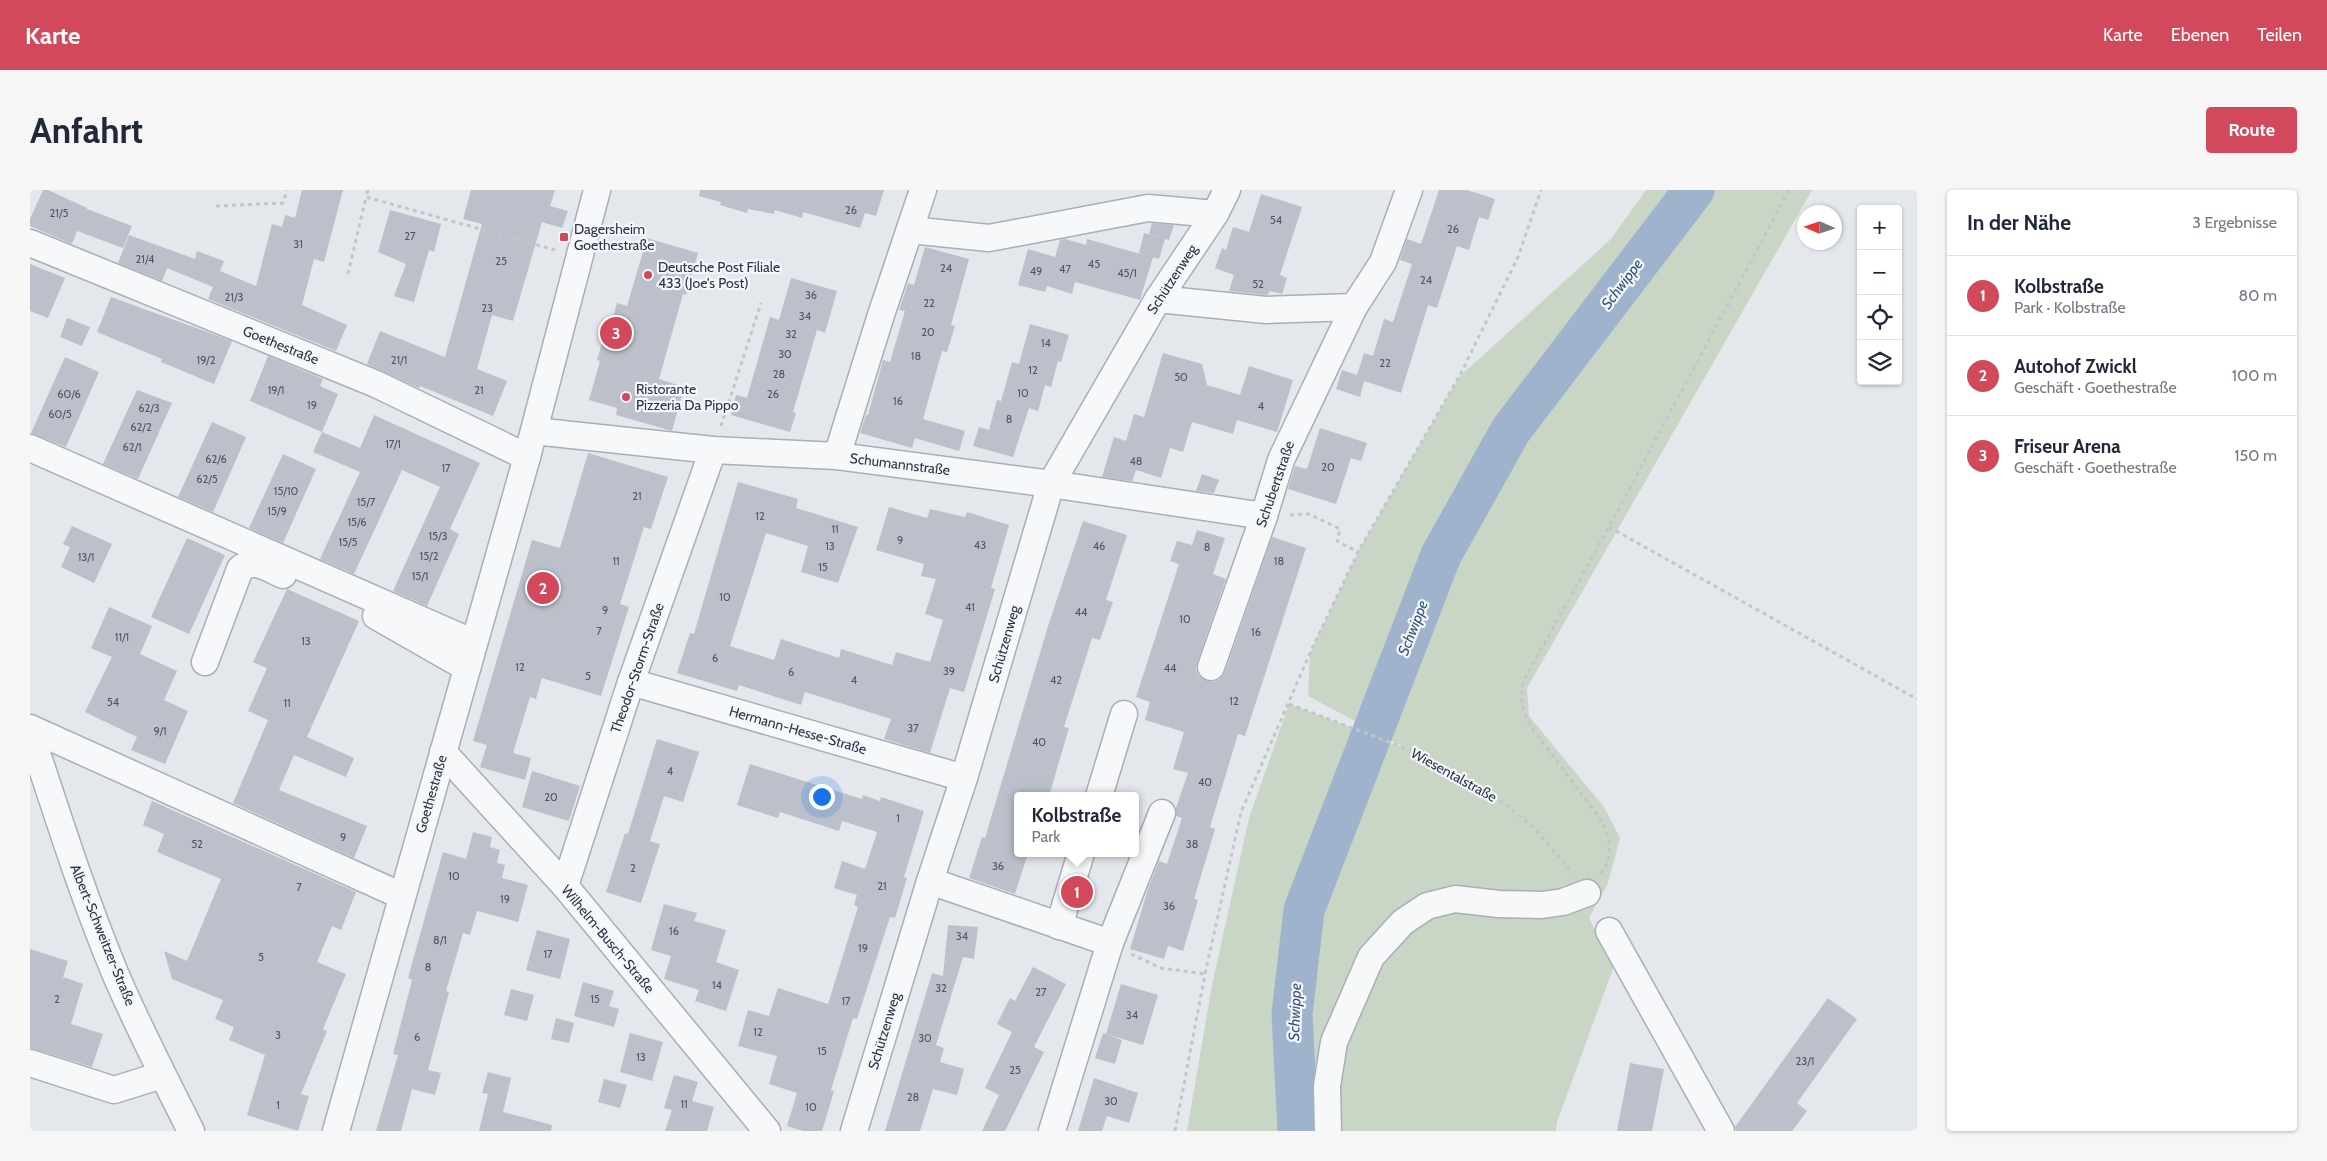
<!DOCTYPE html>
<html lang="de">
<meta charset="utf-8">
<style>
body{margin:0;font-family:Cabin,sans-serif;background:#f6f6f7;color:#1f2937}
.controls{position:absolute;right:15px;top:15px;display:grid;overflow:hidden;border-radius:5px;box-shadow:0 1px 4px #0004}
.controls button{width:45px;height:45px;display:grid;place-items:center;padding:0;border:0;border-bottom:1px solid #e0e1e3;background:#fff;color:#1f2937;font:25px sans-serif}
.compass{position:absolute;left:1767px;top:15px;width:45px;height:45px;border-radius:50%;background:#fff;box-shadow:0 1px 4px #0004;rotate:273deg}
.you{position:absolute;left:791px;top:606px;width:18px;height:18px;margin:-12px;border:4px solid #fff;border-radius:50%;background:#1a73e8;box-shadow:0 0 0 8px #1a73e833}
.badge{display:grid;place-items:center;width:32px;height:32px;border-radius:50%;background:#d1495b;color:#fff;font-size:16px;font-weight:700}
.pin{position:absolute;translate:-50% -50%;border:2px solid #fff;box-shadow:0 1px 5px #0006}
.popup{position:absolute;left:984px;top:602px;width:125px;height:65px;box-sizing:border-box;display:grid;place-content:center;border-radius:5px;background:#fff;filter:drop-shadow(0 1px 4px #0005);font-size:16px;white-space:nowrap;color:#747a83}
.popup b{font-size:19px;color:#1f2937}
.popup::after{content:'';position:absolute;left:50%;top:100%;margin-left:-10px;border:10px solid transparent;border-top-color:#fff}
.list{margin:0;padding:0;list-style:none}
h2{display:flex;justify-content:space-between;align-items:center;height:65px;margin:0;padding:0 20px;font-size:21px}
h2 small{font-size:16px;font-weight:400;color:#747a83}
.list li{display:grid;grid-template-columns:32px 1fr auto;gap:15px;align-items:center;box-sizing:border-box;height:80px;padding:0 20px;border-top:1px solid #e0e1e3}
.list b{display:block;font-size:19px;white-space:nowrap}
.list p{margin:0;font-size:16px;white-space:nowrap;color:#747a83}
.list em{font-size:16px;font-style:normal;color:#747a83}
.icon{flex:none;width:28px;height:28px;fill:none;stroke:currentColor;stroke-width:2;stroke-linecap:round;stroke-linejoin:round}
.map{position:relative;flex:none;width:1887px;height:941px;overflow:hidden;border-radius:5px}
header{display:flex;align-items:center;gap:30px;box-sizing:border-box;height:70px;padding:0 25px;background:#d1495b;color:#fff}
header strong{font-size:24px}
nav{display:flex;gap:28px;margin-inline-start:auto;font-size:18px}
.intro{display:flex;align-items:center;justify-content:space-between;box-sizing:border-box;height:120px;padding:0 30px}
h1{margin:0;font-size:35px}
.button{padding:12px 22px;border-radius:5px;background:#d1495b;color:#fff;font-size:18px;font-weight:700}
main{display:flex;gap:30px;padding:0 30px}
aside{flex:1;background:#fff;border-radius:5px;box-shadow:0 1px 4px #0004}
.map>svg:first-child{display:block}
</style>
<header>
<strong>Karte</strong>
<nav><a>Karte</a><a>Ebenen</a><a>Teilen</a></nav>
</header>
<div class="intro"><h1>Anfahrt</h1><a class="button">Route</a></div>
<main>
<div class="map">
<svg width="1887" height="941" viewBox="0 0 1887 941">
<rect width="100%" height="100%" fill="#e4e7ec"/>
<polygon fill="#c9d6c5" points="1616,0 1782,0 1497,498 1499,526 1574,617 1590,648 1578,693 1559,728 1584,776 1527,932 1526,941 1157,941 1182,795 1219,628 1259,514 1377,559 1278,506 1280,463 1328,362 1429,187 1581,49"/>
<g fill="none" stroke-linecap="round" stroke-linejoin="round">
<polyline stroke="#9fb4cc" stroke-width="41" points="1268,941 1262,824 1274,720 1411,365 1481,240 1664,0"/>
</g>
<g fill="#bbc0ca">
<polygon points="13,0 18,0 57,18 57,19 102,36 93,58 47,41 42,54 0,36 0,29"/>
<polygon points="272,0 313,0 294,72 284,69 272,115 317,135 306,161 178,109 185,92 183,97 137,78 132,91 88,73 99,45 165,69 167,61 194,71 190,81 226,96 242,34 252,37 255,25 265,28"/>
<polygon points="441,0 525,0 520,16 538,21 532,38 512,32 483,131 462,125 447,179 477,191 463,226 390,196 389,198 337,174 350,141 415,167 452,34 433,29"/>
<polygon points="670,0 854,0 846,26 835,23 830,38 773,22 772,28 745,20 744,24 718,19 717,23 690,15 691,12 669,6"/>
<polygon points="1409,0 1437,0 1465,9 1458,30 1449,27 1439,60 1427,56 1407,118 1398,115 1371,203 1334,191 1330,207 1306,199 1312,180 1327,185 1334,163 1343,166 1354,129 1363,132 1382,74 1370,70 1371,66 1377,49 1391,54"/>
<polygon points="1231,4 1272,17 1250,85 1257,88 1252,104 1240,101 1237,105 1199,101 1204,85 1185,78 1192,58 1196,60 1203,37 1219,42"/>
<polygon points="360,20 411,34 404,62 399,60 384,112 364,106 376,74 348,62"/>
<polygon points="1122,33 1144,35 1139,50 1135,49 1129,69 1123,67 1110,110 1045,92 1042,104 1017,96 1015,102 988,95 998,59 1025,67 1030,50 1035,49 1056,55 1057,49 1118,66 1109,63 1114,43 1133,48 1119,44"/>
<polygon points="617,48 668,63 656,105 653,104 629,189 654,197 642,241 586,225 587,218 559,210 570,171 567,170 572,153 575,154 587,113 597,116"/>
<polygon points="895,57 939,69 921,135 925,136 917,162 912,161 893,229 935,241 929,261 885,248 882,258 830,243 836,225 838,225 853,170 860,172 875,121 869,120 878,93 884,95"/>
<polygon points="0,74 35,88 18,128 0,121"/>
<polygon points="761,88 807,101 795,143 787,140 763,222 766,223 760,242 701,225 706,205 717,208 740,127 749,130"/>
<polygon points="81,107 202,151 184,194 131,172 132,169 67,142"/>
<polygon points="37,128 60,137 52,156 30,147"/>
<polygon points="1000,134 1039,145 1031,172 1028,171 1021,197 1015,195 1008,221 999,218 983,267 943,256 949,237 959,240 967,210 971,211 982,172 989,174"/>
<polygon points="1133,163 1172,174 1177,195 1210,205 1219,176 1263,190 1247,242 1207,230 1203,244 1162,232 1153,262 1140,258 1131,288 1106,280 1102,291 1072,287 1084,247 1096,251 1104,224 1114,227"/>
<polygon points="238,166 293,189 290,196 308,204 292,242 220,211"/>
<polygon points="35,167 69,182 36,257 1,243"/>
<polygon points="107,200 142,213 108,289 73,274"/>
<polygon points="344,225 450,273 420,339 429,344 397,416 363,401 410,297 372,280 324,384 290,369 330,282 283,262 292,242 330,258"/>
<polygon points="182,232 216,247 183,322 148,307"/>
<polygon points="1290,238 1337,253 1331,271 1321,268 1306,314 1258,299 1265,276 1277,279"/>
<polygon points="558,263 638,287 621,339 614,337 590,414 599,417 571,506 512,488 506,509 500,507 483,563 501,568 495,590 450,577 457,555 443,551 502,350 530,358"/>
<polygon points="253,264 286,279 253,353 219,338"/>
<polygon points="1172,284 1189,290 1184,303 1166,301"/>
<polygon points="708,292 768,309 766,318 828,337 808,393 771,382 778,356 736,343 700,456 744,470 751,449 809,468 811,459 862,475 866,462 900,472 913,430 895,424 906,389 891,386 894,374 846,360 859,317 897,328 900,319 935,327 937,322 979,335 961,398 965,399 934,502 920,498 900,563 854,549 861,529 775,502 771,515 709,495 707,501 647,483 660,443 664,444"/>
<polygon points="1053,331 1097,345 1076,410 1083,412 1070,450 1062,448 1034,537 1039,538 1019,606 988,606 988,663 998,663 985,704 939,688 952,647 955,648 1019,433"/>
<polygon points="42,336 82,354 64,393 31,377 40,357 33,354"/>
<polygon points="1167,340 1195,348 1183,384 1196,389 1167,473 1166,480 1169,486 1177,491 1184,492 1190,489 1195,482 1242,347 1276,358 1215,546 1208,544 1180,637 1185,639 1164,709 1168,710 1153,761 1138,756 1134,769 1100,759 1118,699 1129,671 1137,674 1152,628 1146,626 1146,618 1158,583 1143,579 1154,542 1115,530 1120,512 1106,507 1149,374 1140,371 1147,351 1162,355"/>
<polygon points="157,348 195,365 159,444 121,427"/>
<polygon points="257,399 329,431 277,547 324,568 316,587 264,565 249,600 337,636 324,668 203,613 238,530 218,521 237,478 223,472"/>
<polygon points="79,417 122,436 110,464 147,481 134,510 158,521 135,574 101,560 107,547 55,522 82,467 61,458"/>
<polygon points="627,549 669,562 653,612 634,606 620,651 630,654 611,713 576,702 595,643 598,644"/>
<polygon points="720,574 832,609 833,605 850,611 851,607 894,621 874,687 877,688 865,728 860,727 827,829 823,828 801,900 804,901 792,941 773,941 757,936 767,903 739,894 747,866 708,856 718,820 739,826 748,798 798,814 828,717 824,715 827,705 804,698 812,671 835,679 847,642 812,631 809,641 750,622 748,628 707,615"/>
<polygon points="502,581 550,596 539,631 492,617"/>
<polygon points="122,611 326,702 311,740 302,736 287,772 316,784 293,839 297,841 271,904 279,906 268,941 217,925 235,865 199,850 204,837 185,829 193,810 142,789 134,761 157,771 191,689 127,662 134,644 113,635"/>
<polygon points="443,642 462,647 460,657 470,660 467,673 475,675 472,688 498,695 488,732 447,721 440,745 433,743 416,801 419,802 398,880 411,883 405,905 382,899 371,941 346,941 368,865 363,864 382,790 378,788 413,662 436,669"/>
<polygon points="634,714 667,723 664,731 696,740 686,772 709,780 696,821 665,811 669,800 634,789 641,766 621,760"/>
<polygon points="918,735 948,737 944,769 933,767 906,855 914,858 910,872 934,879 927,905 903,899 890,941 855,941 902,783 913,786"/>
<polygon points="507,740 540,749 530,789 496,780"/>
<polygon points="0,759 38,771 33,787 53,794 41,834 73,844 62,877 0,858"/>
<polygon points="1003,777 1036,794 1004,857 1014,862 975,941 952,941 969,905 955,898 982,842 967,834 980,808 985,811"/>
<polygon points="553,792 584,801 579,816 589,819 584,837 544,826"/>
<polygon points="1091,794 1128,805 1113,855 1076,844 1092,850 1085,874 1065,868 1073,843 1076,844"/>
<polygon points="481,799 504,805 497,831 474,825"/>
<polygon points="1798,808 1827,829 1767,913 1777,921 1762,941 1706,941 1705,937"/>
<polygon points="526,828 544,833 539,853 521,849"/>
<polygon points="600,843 633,852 622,891 590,882"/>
<polygon points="1600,873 1634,879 1622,941 1587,941"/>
<polygon points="458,882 481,888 473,922 522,935 521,941 449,941 458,904 452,903"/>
<polygon points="644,885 668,892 662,911 684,917 677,941 635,941 642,920 634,918"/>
<polygon points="1064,888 1108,903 1099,933 1077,926 1072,941 1048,941"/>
<polygon points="574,889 597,895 590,918 568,912"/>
</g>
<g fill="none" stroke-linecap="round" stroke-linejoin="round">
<g stroke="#a9aeb7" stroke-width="29">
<g id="minor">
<polyline points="880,40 959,48 1118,18 1185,24"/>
<polyline points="0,53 346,194 497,267"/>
<polyline points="1128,109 1236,120 1324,117 1353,72 1379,0"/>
<polyline points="504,241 683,260 807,266 1021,294 1234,326"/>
<polyline points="0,258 444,453"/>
<polyline points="807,266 851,125 893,0"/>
<polyline points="346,426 437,478"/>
<path d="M175,472l35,-93c13,-12 29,0 43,6"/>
<polyline points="1181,477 1234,326 1251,270 1324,117"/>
<polyline points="601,492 934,588"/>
<polyline points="0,538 372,706"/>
<path d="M0,542c27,81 52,162 85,241 23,54 50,106 76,158"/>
<polyline points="413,562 535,696 737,941"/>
<polyline points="1069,606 1094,524"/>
<polyline points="900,691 1080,753"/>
<polyline points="535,696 601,492 683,260"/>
<polyline points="1029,736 1051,663"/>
<polyline points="1579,741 1691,941"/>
<polyline points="0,873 84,900 132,885"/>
<polyline points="306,941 497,267 567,0"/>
<polyline points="824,941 900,691 934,588 1021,294 1128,109 1185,24 1197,0"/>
<polyline points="1022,941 1080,753 1132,623"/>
<polyline points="1298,941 1297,896 1304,852 1341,767 1373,732 1397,716 1425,709 1469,714 1512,715 1533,712 1557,703"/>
</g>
</g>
<g stroke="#c2c5cb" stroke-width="3" stroke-dasharray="4 4" stroke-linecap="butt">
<polyline points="338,0 336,7 525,60"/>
<polyline points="186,16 253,13 257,0"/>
<polyline points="318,84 336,7"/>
<polyline points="691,236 731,113"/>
<polyline points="1260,325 1279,324 1310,339 1307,351 1328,362"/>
<polyline points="1579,337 1887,509"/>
<polyline points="1259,514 1383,561 1477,615 1506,640 1543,684"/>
<path d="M1571,684c13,-20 10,-34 0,-54l-72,-96c-7,-15 -9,-26 -6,-42l86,-155 180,-337"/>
<polyline points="1101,764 1131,778 1175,784"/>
<polyline points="1145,941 1175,784 1211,622 1280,463 1328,362 1429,187 1488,67 1511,0"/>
</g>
<use href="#minor" stroke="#f7f8fa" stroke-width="26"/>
</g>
<g fill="#d1495b" stroke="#f4f6f9" stroke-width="2">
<rect x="529" y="42" width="10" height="10" rx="2.5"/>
<circle cx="618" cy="85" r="5"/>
<circle cx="596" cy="207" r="5"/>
</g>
<g text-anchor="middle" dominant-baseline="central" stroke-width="4.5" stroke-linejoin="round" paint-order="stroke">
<g font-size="11" fill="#4f5766">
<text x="821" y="20">26</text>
<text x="29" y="23">21/5</text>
<text x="1246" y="30">54</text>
<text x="1423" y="39">26</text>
<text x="380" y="46">27</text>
<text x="268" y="54">31</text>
<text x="115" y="69">21/4</text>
<text x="471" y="71">25</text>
<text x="1064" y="74">45</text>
<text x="916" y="78">24</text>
<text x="1035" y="79">47</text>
<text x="1006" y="81">49</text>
<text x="1097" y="83">45/1</text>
<text x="1396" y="90">24</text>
<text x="1228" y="94">52</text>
<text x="781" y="105">36</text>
<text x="204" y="107">21/3</text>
<text x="899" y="113">22</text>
<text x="457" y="118">23</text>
<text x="775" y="126">34</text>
<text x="898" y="142">20</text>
<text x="761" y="144">32</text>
<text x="1016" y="153">14</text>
<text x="755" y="164">30</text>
<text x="886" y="166">18</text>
<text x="176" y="170">19/2</text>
<text x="369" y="170">21/1</text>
<text x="1355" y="173">22</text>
<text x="1003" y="180">12</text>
<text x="749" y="184">28</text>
<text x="1151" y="187">50</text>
<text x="246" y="200">19/1</text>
<text x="449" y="200">21</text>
<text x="993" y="203">10</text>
<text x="39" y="204">60/6</text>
<text x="743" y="204">26</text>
<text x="868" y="211">16</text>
<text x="282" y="215">19</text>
<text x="1231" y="216">4</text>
<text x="119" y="218">62/3</text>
<text x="30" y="224">60/5</text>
<text x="979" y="229">8</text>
<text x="111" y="237">62/2</text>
<text x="363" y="254">17/1</text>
<text x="102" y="257">62/1</text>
<text x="186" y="269">62/6</text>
<text x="1106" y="271">48</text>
<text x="1298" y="277">20</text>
<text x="416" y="278">17</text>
<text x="177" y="289">62/5</text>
<text x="256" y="301">15/10</text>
<text x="607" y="306">21</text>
<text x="336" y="312">15/7</text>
<text x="247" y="321">15/9</text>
<text x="730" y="326">12</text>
<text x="327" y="332">15/6</text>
<text x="805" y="339">11</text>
<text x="408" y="346">15/3</text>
<text x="870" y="350">9</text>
<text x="318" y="352">15/5</text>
<text x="950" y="355">43</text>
<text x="800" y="356">13</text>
<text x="1069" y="356">46</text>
<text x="1177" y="357">8</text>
<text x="399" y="366">15/2</text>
<text x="56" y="367">13/1</text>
<text x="586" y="371">11</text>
<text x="1249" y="371">18</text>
<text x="793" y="377">15</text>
<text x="390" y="386">15/1</text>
<text x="695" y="407">10</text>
<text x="940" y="417">41</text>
<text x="575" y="420">9</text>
<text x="1051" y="422">44</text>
<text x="1155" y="429">10</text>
<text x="569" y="441">7</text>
<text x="1226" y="442">16</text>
<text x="92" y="447">11/1</text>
<text x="276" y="451">13</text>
<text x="685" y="468">6</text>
<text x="490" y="477">12</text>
<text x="1140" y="478">44</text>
<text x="919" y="481">39</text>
<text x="761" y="482">6</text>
<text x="558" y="486">5</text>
<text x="824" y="490">4</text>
<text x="1026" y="490">42</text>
<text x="1204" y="511">12</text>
<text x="83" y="512">54</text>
<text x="257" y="513">11</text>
<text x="883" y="538">37</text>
<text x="130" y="541">9/1</text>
<text x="1009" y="552">40</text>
<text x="640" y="581">4</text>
<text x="1175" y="592">40</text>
<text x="521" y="607">20</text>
<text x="868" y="628">1</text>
<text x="313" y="647">9</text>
<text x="167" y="654">52</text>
<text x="1162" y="654">38</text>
<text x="968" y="676">36</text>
<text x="603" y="678">2</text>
<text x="424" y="686">10</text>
<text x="852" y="696">21</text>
<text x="269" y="697">7</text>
<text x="475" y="709">19</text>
<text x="1139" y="716">36</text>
<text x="644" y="741">16</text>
<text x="932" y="746">34</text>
<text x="410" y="750">8/1</text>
<text x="833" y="758">19</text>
<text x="518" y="764">17</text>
<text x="231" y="767">5</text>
<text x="398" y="777">8</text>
<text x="687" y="795">14</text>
<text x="911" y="798">32</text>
<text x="1011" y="802">27</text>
<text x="27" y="809">2</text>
<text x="565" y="809">15</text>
<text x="816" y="811">17</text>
<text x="1102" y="825">34</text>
<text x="728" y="842">12</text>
<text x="248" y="845">3</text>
<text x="387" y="847">6</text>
<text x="895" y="848">30</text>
<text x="792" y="861">15</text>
<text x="611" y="867">13</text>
<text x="1775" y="871">23/1</text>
<text x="985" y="880">25</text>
<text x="883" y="907">28</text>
<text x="1081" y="911">30</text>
<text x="654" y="914">11</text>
<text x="248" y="915">1</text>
<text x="781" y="917">10</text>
</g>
<g font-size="14" fill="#2b3445" stroke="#f4f6f9" text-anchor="start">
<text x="544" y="39">Dagersheim<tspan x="544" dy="16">Goethestraße</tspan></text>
<text x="628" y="77">Deutsche Post Filiale<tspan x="628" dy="16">433 (Joe's Post)</tspan></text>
<text x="606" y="199">Ristorante<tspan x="606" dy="16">Pizzeria Da Pippo</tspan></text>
</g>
<g font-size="14" fill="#2b3445" stroke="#f4f6f9">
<text transform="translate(1142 89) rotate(-57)">Schützenweg</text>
<text transform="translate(251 155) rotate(22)">Goethestraße</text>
<text transform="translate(870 274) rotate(7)">Schumannstraße</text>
<text transform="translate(1245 294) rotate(-71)">Schubertstraße</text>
<text transform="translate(974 454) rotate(-74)">Schützenweg</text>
<text transform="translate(607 478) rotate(-71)">Theodor-Storm-Straße</text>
<text transform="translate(768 540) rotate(16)">Hermann-Hesse-Straße</text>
<text transform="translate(1424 585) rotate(29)">Wiesentalstraße</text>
<text transform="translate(401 604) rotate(-74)">Goethestraße</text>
<text transform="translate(73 745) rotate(68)">Albert-Schweitzer-Straße</text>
<text transform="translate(578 749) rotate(50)">Wilhelm-Busch-Straße</text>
<text transform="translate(854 841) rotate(-73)">Schützenweg</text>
</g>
<g font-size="15" font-style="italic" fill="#34527a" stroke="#f4f6f9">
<text transform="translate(1592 94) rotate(-53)">Schwippe</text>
<text transform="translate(1383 438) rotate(-69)">Schwippe</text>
<text transform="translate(1265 822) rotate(-88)">Schwippe</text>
</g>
</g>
</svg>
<div class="controls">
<button>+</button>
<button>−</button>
<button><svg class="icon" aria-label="locate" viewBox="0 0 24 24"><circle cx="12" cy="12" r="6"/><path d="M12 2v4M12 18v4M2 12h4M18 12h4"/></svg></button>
<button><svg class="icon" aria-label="layers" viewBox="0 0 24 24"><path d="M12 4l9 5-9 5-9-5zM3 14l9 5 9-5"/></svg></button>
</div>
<svg class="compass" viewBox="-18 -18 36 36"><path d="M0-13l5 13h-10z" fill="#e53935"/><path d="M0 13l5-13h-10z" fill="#747a83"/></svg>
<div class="you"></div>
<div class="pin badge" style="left:1047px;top:702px">1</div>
<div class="popup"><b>Kolbstraße</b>Park</div>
<div class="pin badge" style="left:513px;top:398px">2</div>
<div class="pin badge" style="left:586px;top:143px">3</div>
</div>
<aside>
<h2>In der Nähe<small>3 Ergebnisse</small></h2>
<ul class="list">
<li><span class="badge">1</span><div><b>Kolbstraße</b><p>Park · Kolbstraße</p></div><em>80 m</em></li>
<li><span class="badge">2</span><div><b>Autohof Zwickl</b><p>Geschäft · Goethestraße</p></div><em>100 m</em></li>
<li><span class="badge">3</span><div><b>Friseur Arena</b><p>Geschäft · Goethestraße</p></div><em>150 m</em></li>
</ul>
</aside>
</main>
